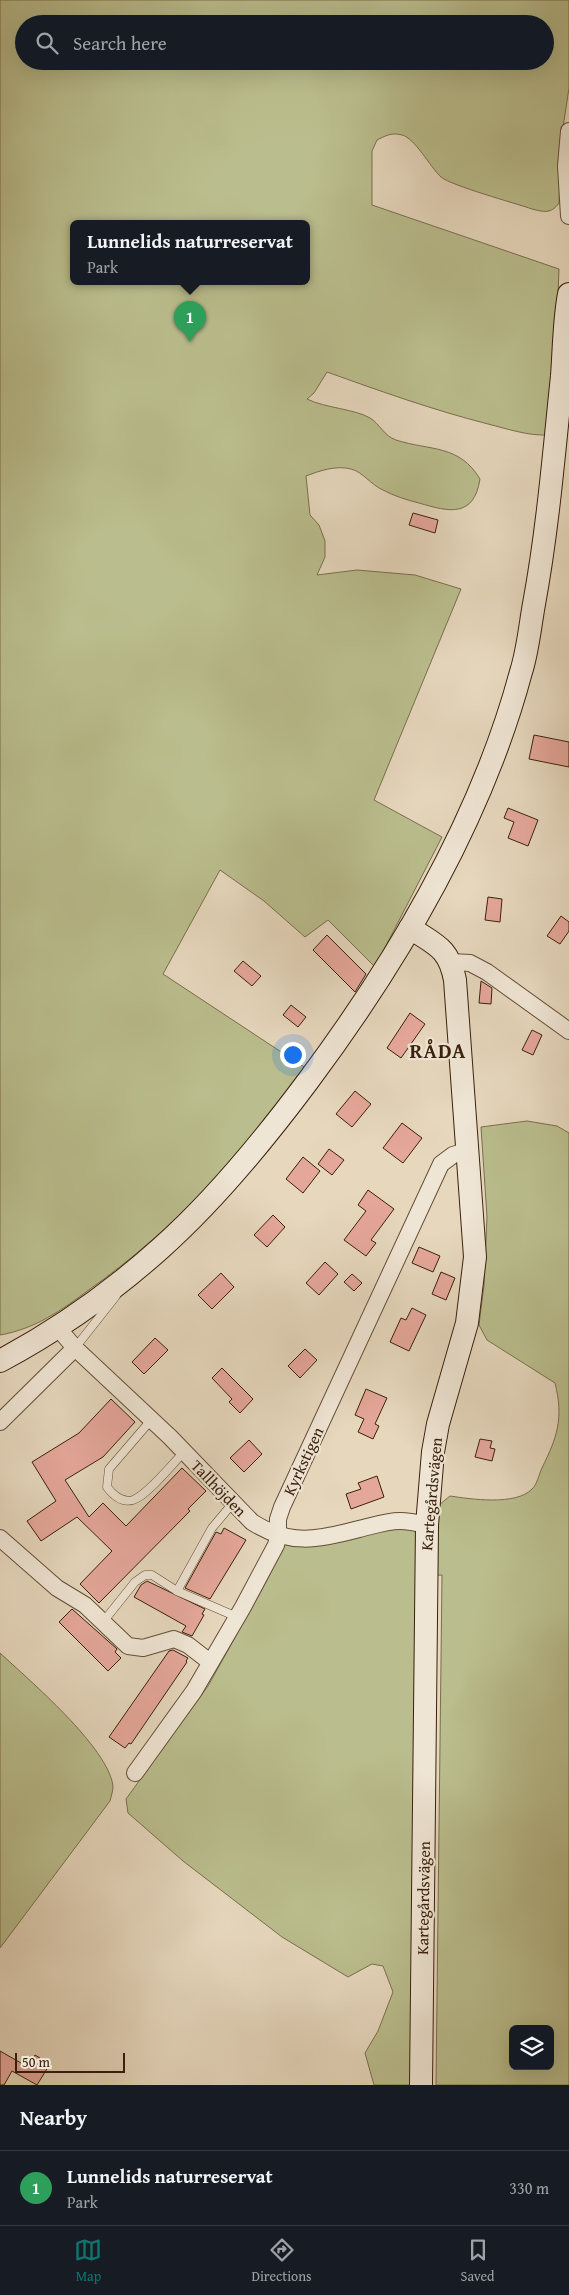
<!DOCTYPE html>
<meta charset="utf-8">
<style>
body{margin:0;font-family:"Gentium Book Plus",serif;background:#20242c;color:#f1f3f6}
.controls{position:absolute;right:15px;bottom:15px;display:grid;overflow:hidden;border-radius:8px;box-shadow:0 5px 20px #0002}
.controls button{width:45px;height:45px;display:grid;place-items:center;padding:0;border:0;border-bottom:1px solid #363941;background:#171b24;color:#f1f3f6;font:25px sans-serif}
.scale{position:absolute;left:15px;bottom:12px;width:110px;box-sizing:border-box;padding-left:5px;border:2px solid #3a200d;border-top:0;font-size:14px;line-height:18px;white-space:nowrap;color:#3a200d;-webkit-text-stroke:4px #efe5d4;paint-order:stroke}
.you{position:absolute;left:292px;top:1054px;width:18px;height:18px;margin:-12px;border:4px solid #fff;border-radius:50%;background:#1a73e8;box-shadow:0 0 0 8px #1a73e833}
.badge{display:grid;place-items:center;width:32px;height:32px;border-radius:50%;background:#0f766e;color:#fff;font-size:16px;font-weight:700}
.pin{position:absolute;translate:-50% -41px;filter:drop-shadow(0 1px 2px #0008)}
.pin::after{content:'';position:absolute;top:26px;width:18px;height:15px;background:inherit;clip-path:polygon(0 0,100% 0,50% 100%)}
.popup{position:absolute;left:70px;top:220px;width:240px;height:65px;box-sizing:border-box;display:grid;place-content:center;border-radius:8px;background:#171b24;filter:drop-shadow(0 1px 4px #0005);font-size:16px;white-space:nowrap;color:#9ea1a6}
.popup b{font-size:19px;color:#f1f3f6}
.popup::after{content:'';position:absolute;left:50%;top:100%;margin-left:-10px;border:10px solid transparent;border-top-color:#171b24}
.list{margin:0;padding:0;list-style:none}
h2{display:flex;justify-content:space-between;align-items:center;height:65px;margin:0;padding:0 20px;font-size:21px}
h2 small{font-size:16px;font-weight:400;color:#9ea1a6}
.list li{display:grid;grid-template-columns:32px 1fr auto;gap:15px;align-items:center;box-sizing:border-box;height:75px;padding:0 20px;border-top:1px solid #363941}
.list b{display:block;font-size:19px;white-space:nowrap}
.list p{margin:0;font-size:16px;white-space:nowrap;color:#9ea1a6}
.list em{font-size:16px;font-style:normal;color:#9ea1a6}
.icon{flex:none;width:28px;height:28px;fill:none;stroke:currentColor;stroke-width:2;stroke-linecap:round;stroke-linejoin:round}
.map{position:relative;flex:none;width:569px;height:2085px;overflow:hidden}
.search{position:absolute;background:#171b24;box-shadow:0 5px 20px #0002;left:15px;right:15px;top:15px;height:55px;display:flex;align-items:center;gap:12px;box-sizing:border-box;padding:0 18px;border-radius:28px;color:#9ea1a6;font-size:19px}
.sheet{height:140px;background:#171b24}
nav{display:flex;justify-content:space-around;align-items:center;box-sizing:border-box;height:70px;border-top:1px solid #363941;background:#171b24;font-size:14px;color:#9ea1a6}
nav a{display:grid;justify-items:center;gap:2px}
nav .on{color:#0f766e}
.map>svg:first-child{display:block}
</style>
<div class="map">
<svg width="569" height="2085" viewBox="0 0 569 2085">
<rect width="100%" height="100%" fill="#e6d7bd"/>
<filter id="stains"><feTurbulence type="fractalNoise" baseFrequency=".004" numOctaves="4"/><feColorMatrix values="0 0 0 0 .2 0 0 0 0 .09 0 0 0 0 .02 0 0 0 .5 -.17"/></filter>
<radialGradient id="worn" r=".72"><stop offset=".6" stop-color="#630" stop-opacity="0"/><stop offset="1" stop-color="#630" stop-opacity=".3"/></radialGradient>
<g fill="#babd8d" stroke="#7a6e4d" fill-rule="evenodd">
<path d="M0,0h569v88l-7,46 -3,69c-8,11 -15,9 -27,6 -17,-6 -80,-23 -91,-32 -11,-10 -26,-39 -39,-42 -10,-3 -17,1 -25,5l-5,11v54l187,64 -3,76 -7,90c-21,1 -41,-6 -61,-11 -55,-14 -108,-33 -161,-52l-13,21 -7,6c18,9 48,10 63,19 10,6 14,18 26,22 34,11 63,4 84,39 -6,39 -31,33 -61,24 -12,-3 -25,-7 -36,-13 -12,-5 -20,-18 -32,-21 -15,-4 -32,2 -45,7l4,39 9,10 6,16v16l-8,18 40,-5 58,5 46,14 -87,211 68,37 -67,130 -47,-47 -23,17 -41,-36 -44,-31 -57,104 141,93c-59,85 -129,162 -214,222 -28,21 -55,40 -90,46zM24,24h521v37h-521zM74,223h232v58h-232z"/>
<path d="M527,1121l30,5 12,7v952h-133l6,-510 -21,1 -9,509h-38l-9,-32 13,-22 15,-39 -10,-26 -11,-2 -24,13 -66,-40 -99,-76 -55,-48 -2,-14 82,-113 59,-106 16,-39 112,-14h17l38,-31c20,3 66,10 82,-7 5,-4 7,-15 10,-21 15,-31 22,-49 13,-85l-68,-43 -8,-15 5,-40 3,-68 -6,-90zM513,2029h37v37h-37z"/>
<path d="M0,1653c29,27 108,94 113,133 0,5 -2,11 -3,15l-110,147z"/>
</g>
<g fill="#e5a79a" stroke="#3a200d">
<polygon points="413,513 438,520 435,533 409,525"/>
<polygon points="534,735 569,742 569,767 529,759"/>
<polygon points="508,808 538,820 528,846 508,838 514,822 504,818"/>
<polygon points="488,897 502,899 500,922 485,920"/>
<polygon points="561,916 569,922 569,931 560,944 547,936"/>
<polygon points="327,935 366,974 355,992 313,950"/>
<polygon points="243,961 261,976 252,986 234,971"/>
<polygon points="481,981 492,988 491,1004 479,1003"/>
<polygon points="291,1005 306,1017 298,1027 283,1015"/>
<polygon points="410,1013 425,1024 401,1058 387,1048"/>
<polygon points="532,1030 542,1035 533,1055 522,1050"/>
<polygon points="355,1091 371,1104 352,1127 336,1114"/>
<polygon points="402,1123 422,1138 403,1163 383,1148"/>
<polygon points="329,1149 344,1160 332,1175 318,1164"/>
<polygon points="303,1157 320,1171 303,1193 286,1179"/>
<polygon points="368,1190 394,1209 371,1240 376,1243 366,1256 344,1240 366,1211 358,1205"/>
<polygon points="273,1215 285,1227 267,1247 254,1235"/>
<polygon points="419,1247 440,1256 433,1272 412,1263"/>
<polygon points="325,1262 338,1274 319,1295 306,1283"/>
<polygon points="441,1272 455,1278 446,1300 432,1294"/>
<polygon points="221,1273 234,1287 212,1309 198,1295"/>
<polygon points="352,1274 362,1283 354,1291 344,1282"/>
<polygon points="412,1308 426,1315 409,1351 390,1342 401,1318 406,1320"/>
<polygon points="155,1338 168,1350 144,1374 132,1362"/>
<polygon points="305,1349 317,1360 300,1378 288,1366"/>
<polygon points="222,1368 253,1399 240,1413 229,1402 232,1399 212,1378"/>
<polygon points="366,1389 387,1398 375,1424 379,1426 373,1439 358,1432 364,1419 355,1415"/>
<polygon points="111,1399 135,1422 103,1457 65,1480 89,1517 103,1503 126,1526 182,1468 206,1491 188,1509 190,1511 99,1603 80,1584 112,1551 77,1517 41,1541 27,1521 56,1501 32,1462 79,1433"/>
<polygon points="480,1439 492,1441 490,1448 495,1449 492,1461 475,1457"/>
<polygon points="249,1440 262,1454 244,1472 230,1458"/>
<polygon points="377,1476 384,1497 351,1509 346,1494 361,1489 358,1483"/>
<polygon points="224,1528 246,1540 210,1599 185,1588 216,1532 221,1534"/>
<polygon points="147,1581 205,1609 202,1614 204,1615 192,1636 182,1632 186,1626 134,1597 141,1585"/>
<polygon points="72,1609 117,1649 115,1652 121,1658 108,1671 59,1622"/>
<polygon points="173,1650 188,1658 186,1661 187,1662 131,1744 129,1743 125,1748 109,1737 169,1651"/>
<polygon points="0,2051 28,2067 35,2055 50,2064 37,2085 12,2071 4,2085 0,2085"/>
</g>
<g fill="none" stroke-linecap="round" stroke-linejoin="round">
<g stroke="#654e39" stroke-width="9">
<g id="lane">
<polyline points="75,1348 116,1296"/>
<path d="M152,1419l-43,50 -2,18c6,8 15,16 26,13 15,-5 40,-37 51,-48"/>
<polyline points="177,1591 237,1617"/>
<polyline points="103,1622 135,1582 145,1575 152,1575 177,1591 212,1528 233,1503"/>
</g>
</g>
<g stroke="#654e39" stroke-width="18">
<g id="street">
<polyline points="569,131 566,166 569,216"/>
<polyline points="451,962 470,963 487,972 569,1031"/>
<path d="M58,1328l17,20 95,89 82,85c37,24 66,18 107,7 13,-3 27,-8 41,-8 9,0 18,2 27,4"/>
<polyline points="0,1422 75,1348"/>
<polyline points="0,1538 57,1588 85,1605 128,1646 143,1648 174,1639 188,1645 210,1662"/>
<polyline points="135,1773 194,1691 243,1607 276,1545 278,1537 278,1519 282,1507 441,1164 453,1155 469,1150"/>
</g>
</g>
<g stroke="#3a200d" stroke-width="24">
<g id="secondary">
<path d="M410,928c26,17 39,20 45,52l20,277 -8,66 -29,101 -5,28 -6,73 -6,560"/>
<path d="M0,1361c58,-31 112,-69 161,-113 55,-49 103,-108 147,-167 91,-122 173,-260 213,-409 7,-22 9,-46 13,-68 14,-76 20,-152 28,-228 2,-27 2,-55 7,-82"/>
</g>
</g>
<use href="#lane" stroke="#efe5d4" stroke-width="8"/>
<use href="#street" stroke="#efe5d4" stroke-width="16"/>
<use href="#secondary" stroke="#efe5d4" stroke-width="22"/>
</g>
<g text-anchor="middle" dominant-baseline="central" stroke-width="4.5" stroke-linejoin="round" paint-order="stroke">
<g font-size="16" fill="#3a200d" stroke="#efe5d4">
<text transform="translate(303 1461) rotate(-65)">Kyrkstigen</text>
<text transform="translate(219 1488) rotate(46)">Tallhöjden</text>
<text transform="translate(431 1494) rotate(-85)">Kartegårdsvägen</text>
<text transform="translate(423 1898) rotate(-89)">Kartegårdsvägen</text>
</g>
<g font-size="21" font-weight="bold" letter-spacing="1" fill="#3a200d" stroke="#efe5d4">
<text x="438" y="1050">RÅDA</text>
</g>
</g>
<rect width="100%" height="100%" filter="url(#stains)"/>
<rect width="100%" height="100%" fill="url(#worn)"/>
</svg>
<div class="controls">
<button><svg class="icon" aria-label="layers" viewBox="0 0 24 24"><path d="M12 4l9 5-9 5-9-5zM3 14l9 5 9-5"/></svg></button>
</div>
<div class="scale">50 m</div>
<div class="you"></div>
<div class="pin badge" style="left:190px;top:342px;background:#2e9e5b">1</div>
<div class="popup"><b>Lunnelids naturreservat</b>Park</div>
<div class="search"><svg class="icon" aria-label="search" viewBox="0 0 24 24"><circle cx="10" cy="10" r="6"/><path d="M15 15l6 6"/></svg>Search here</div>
</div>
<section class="sheet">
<h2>Nearby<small></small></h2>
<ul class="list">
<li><span class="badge" style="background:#2e9e5b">1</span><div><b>Lunnelids naturreservat</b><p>Park</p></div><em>330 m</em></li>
</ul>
</section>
<nav>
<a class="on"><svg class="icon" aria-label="map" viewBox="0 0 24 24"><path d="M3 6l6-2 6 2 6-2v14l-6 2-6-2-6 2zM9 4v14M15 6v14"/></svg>Map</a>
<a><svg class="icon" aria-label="directions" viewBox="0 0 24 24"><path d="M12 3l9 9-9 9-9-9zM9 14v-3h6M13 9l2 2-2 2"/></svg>Directions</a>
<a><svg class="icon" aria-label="saved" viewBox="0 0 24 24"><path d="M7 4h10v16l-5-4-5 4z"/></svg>Saved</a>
</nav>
